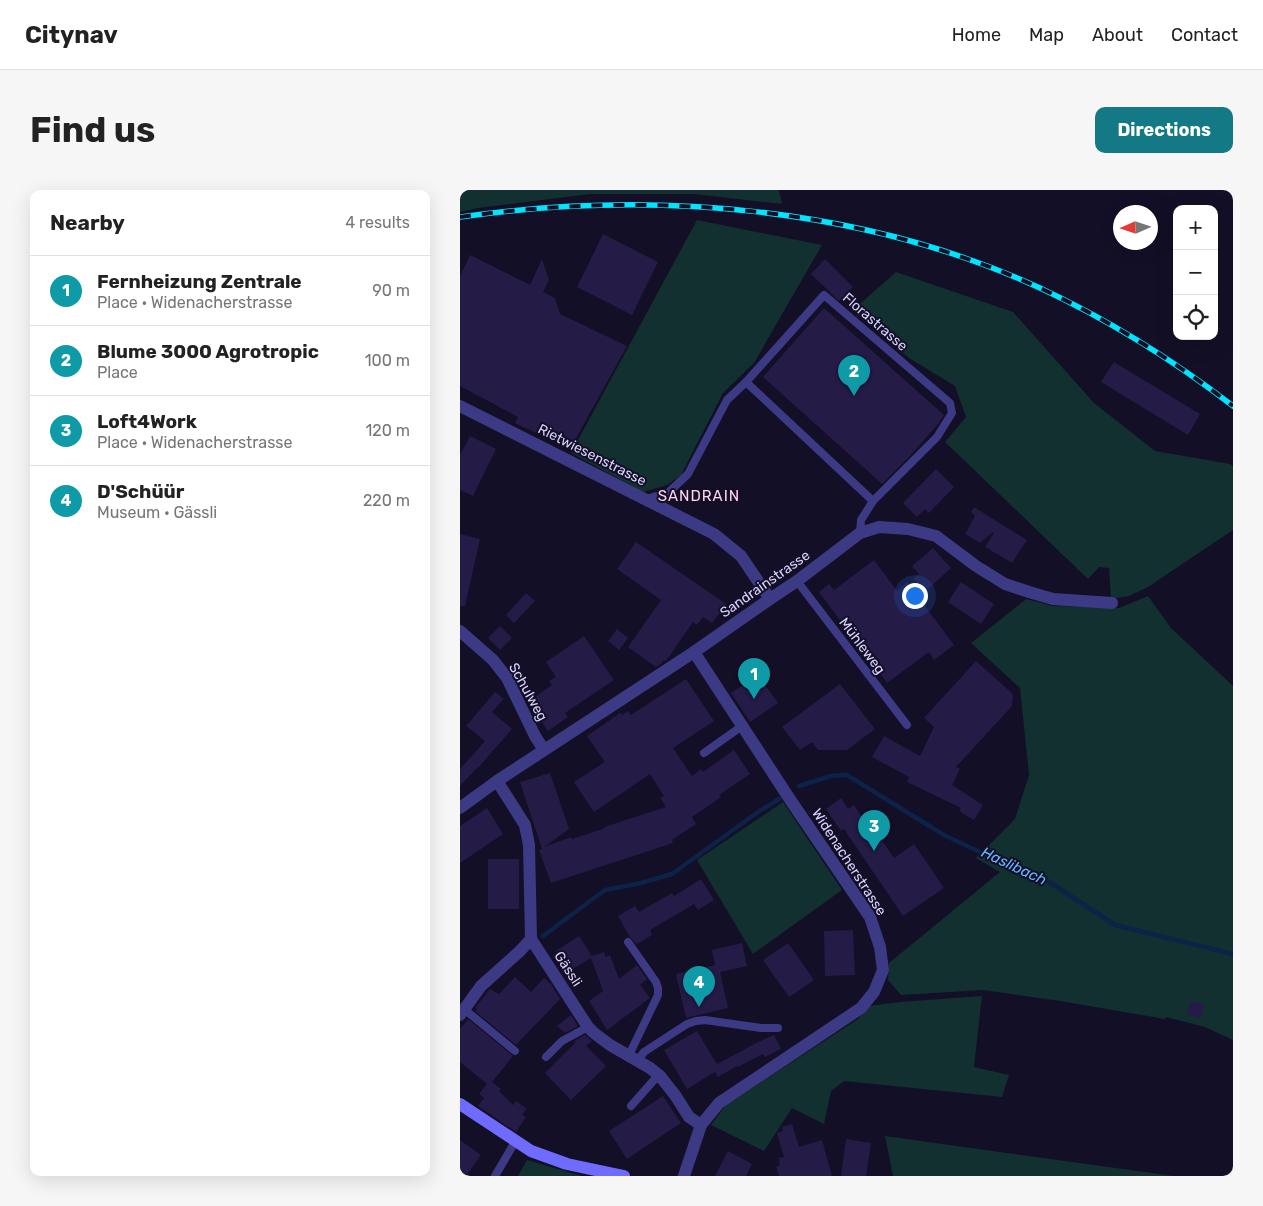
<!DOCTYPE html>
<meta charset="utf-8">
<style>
body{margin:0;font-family:Rubik,sans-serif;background:#f6f6f6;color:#222}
.controls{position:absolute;right:15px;top:15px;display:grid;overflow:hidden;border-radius:10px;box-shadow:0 5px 20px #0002}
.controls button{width:45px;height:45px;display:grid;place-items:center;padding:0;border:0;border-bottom:1px solid #e0e0e0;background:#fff;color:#222;font:25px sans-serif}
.compass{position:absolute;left:653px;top:15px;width:45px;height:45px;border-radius:50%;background:#fff;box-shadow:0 5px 20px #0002;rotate:267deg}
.you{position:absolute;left:454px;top:405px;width:18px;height:18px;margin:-12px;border:4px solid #fff;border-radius:50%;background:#1a73e8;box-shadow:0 0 0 8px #1a73e833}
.badge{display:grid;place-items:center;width:32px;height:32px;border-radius:50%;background:#137a85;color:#fff;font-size:16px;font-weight:700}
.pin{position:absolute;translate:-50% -41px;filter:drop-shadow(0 1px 2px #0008)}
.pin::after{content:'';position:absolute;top:26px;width:18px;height:15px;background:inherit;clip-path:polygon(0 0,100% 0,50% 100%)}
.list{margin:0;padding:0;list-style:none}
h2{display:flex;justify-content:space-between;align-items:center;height:65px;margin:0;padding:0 20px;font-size:21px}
h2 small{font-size:16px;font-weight:400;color:#767676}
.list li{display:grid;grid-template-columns:32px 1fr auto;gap:15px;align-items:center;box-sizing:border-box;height:70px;padding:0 20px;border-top:1px solid #e0e0e0}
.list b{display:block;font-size:19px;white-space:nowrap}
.list p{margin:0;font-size:16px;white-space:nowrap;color:#767676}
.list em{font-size:16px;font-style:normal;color:#767676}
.icon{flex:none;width:28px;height:28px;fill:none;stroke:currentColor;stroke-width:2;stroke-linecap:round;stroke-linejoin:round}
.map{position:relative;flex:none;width:773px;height:986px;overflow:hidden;border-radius:10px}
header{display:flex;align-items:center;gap:30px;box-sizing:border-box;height:70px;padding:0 25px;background:#fff;border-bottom:1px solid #e0e0e0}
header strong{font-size:24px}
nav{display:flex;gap:28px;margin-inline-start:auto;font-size:18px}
.intro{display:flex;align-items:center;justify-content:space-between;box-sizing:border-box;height:120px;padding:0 30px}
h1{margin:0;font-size:35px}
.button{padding:12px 22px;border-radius:10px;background:#137a85;color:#fff;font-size:18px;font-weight:700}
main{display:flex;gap:30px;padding:0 30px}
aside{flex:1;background:#fff;border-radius:10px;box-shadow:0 5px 20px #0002}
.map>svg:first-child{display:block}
</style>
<header>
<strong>Citynav</strong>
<nav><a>Home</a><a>Map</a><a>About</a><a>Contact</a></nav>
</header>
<div class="intro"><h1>Find us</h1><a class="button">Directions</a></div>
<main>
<aside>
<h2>Nearby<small>4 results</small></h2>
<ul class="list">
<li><span class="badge" style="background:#0f9aa8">1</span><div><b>Fernheizung Zentrale</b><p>Place · Widenacherstrasse</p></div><em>90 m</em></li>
<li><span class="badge" style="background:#0f9aa8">2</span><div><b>Blume 3000 Agrotropic</b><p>Place</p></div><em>100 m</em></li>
<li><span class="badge" style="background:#0f9aa8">3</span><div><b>Loft4Work</b><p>Place · Widenacherstrasse</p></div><em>120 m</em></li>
<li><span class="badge" style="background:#0f9aa8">4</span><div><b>D'Schüür</b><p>Museum · Gässli</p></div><em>220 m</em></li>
</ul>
</aside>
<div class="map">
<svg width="773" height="986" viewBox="0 0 773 986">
<rect width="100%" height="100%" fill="#130f26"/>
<g fill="#12302f">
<polygon points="0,0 319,0 322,14 234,4 130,4 18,18 0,22"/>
<polygon points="237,30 362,55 294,173 263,203 221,285 207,295 183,302 111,263"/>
<polygon points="436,82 553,122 634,213 695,261 770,274 773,276 773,340 688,397 669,406 651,409 649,378 639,377 628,389 485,252 506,227 495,196 449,168 393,120"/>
<polygon points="688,406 711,438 773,496 773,850 745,837 706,827 705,829 600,811 523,800 441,805 428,790 429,773 540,682 516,668 555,629 569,585 560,498 511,453 566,409 593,416 659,418"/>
<polygon points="323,612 382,700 293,764 237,670"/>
<polygon points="522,806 514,877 549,885 542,907 384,891 371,901 364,934 332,918 304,961 251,935 265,916 398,829 409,816 440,812"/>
<polygon points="425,946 714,986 433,986"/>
<polygon points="67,970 122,986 58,986"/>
</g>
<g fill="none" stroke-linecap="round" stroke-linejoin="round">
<g stroke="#0c2248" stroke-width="4.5">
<polyline points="339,596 371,586 387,585 484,645 528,666 577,684 655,735 773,764"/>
<polyline points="83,746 145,700 181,693 212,684 298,622 319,609"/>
</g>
</g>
<g fill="#241b47">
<polygon points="143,44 198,72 172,125 117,97"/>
<polygon points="10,65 70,95 82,69 89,90 83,102 95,108 100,124 167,156 110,259 55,233 58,227 0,196 0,86"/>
<polygon points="365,69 393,97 379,111 351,84"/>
<polygon points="364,118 484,225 479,233 448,268 422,294 303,187"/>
<polygon points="654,172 740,224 728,245 641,192"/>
<polygon points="10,246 36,259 13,306 0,300 0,265"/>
<polygon points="476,279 494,297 469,323 465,319 457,327 443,313"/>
<polygon points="514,317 567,350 552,373 525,357 534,343 533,342 520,353 505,344 515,326 511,322"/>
<polygon points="0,344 20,349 5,416 0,416"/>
<polygon points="176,352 266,414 252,433 243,427 237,435 233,432 206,471 203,470 201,474 196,477 168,457 201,410 157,379"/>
<polygon points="473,358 491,378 468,399 453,389 459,384 452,376"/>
<polygon points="414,370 437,401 447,392 494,455 474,470 469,462 427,493 359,402 369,394 374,400"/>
<polygon points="501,392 534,414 521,434 488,412"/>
<polygon points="66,403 75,411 54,433 46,425"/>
<polygon points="40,436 52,448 40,460 28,448"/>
<polygon points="157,439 168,448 159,460 148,451"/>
<polygon points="124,446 154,490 105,523 108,527 88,541 68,512 92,495 89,491 96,487 86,472"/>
<polygon points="516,471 553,504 552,516 496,577 500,579 492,595 523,615 514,630 499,621 501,618 447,592 449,587 412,567 424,546 460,566 474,537 464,528"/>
<polygon points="298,485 318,513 290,532 271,503"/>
<polygon points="226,489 254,531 213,558 232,586 241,579 243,582 274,560 290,584 259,605 261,607 232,627 236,634 212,650 213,653 91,693 79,660 82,659 60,592 90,583 109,639 84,657 111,647 112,649 145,638 144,637 206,617 200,608 204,606 190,584 134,622 114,592 145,572 127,546 160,523 162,525 168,521 171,525"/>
<polygon points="380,494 415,539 387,560 358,560 352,552 340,560 322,537"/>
<polygon points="35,502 44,509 32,522 52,539 18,578 18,577 0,596 0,579 25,551 6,536"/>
<polygon points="381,608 388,619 394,615 401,626 404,624 434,668 454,654 484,698 443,726 384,639 381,641 366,619"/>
<polygon points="27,618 43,644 0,673 0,636"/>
<rect x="28" y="669" width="31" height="50"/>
<polygon points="241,689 254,710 238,720 234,714 190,740 192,745 177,754 170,747 158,726 175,716 179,722 212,703 214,706"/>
<polygon points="393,740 395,785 365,786 364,741"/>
<polygon points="119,746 132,766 144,762 146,767 150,765 159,789 177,775 187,789 180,795 190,808 147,840 129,811 143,801 131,768 109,781 96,761"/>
<polygon points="282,753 287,776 260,782 268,818 226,828 216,784 255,775 252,760"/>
<polygon points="328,753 354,790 329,807 303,770"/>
<polygon points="55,787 71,802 84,788 91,794 100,809 56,855 15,821 17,819 15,818 30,799 39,804"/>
<polygon points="730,811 744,814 741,828 727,825"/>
<polygon points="111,825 118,836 105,843 97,836"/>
<polygon points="8,829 53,866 32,892 41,899 39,901 53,915 56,911 67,919 62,925 66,927 56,942 18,916 24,908 19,904 27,894 0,872 0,839"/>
<polygon points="237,841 257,874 298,852 314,845 321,859 305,867 303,864 278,877 277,876 258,887 255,882 227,899 204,860"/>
<polygon points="125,845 132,851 126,856 146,876 111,910 85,883 116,852 114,851"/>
<polygon points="203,906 221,933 167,969 149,941"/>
<polygon points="332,934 339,957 362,950 372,986 319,986 316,977 320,975 318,968 324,967 317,943 323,941 322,937"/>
<polygon points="386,949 411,953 406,986 381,986"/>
<polygon points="0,950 21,965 6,986 0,986"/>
<polygon points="268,961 292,974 286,986 255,986"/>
</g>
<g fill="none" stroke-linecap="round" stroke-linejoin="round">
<g stroke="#3d3a85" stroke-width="8">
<polyline points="286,192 413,311"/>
<polyline points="187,309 209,302 228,284 267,210 286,192 364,105 490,213 492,223 477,247 413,311 401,330 400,343"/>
<polyline points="337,391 447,535"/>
<polyline points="244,563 282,536"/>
<polyline points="168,752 196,792 198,798 198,805 169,865"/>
<polyline points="4,819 55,861"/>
<polyline points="86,867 102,851 128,837"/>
<polyline points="178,870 184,862 227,834 236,831 245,830 301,838 318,838"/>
<polyline points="171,916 194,890 200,886"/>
<polyline points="35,986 55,952"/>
</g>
<g stroke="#3d3a85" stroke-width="12">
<polyline points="0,216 254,344 281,366 310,409"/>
<polyline points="0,441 33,470 47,488 75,546 84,560"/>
<polyline points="37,591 65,635 69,655 71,749 128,837 134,843 150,855 190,878 200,886 215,905 229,927 241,935"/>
<polyline points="0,618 37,591 234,462 310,409 337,391 400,343 419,337 448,339 476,346 516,376 545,394 569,402 593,409 652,413"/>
<polyline points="0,825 21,796 60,761 71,749"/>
<polyline points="224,986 241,935 259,913 401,818 414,802 423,780 420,757 410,727 331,611 234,462"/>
</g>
<polyline stroke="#6f6bff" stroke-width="12" points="0,914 71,961 107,974 164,986"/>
<g stroke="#00e5ff" stroke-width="5.5">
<path id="rail" d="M0,27c193,-27 401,-11 580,71 69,32 133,72 193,118"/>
</g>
<use href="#rail" stroke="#130f26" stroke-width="4" stroke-dasharray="11" stroke-linecap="butt"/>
</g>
<g text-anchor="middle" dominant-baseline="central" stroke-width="4" stroke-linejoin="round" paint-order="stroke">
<g font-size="14" fill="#d9d4ff" stroke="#130f26">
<text transform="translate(415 132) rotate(41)">Florastrasse</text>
<text transform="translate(132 265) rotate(27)">Rietwiesenstrasse</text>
<text transform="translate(305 394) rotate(-35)">Sandrainstrasse</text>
<text transform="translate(402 456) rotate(53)">Mühleweg</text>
<text transform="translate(68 502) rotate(61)">Schulweg</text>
<text transform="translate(389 672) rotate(57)">Widenacherstrasse</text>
<text transform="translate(108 779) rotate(57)">Gässli</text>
</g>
<g font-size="15" letter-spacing="1" fill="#ffd6f0" stroke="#130f26">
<text x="239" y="306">SANDRAIN</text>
</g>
<g font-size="15" font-style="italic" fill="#62b6ff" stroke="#130f26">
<text transform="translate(554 676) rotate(25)">Haslibach</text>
</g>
</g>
</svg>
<div class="controls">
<button>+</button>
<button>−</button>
<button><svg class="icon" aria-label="locate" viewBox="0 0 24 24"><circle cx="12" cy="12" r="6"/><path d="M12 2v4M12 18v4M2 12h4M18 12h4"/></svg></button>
</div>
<svg class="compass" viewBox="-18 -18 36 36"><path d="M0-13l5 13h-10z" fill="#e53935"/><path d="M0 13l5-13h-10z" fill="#767676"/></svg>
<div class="you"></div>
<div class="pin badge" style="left:294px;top:509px;background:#0f9aa8">1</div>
<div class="pin badge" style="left:394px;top:206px;background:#0f9aa8">2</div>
<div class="pin badge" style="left:414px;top:661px;background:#0f9aa8">3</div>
<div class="pin badge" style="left:239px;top:817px;background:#0f9aa8">4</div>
</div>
</main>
